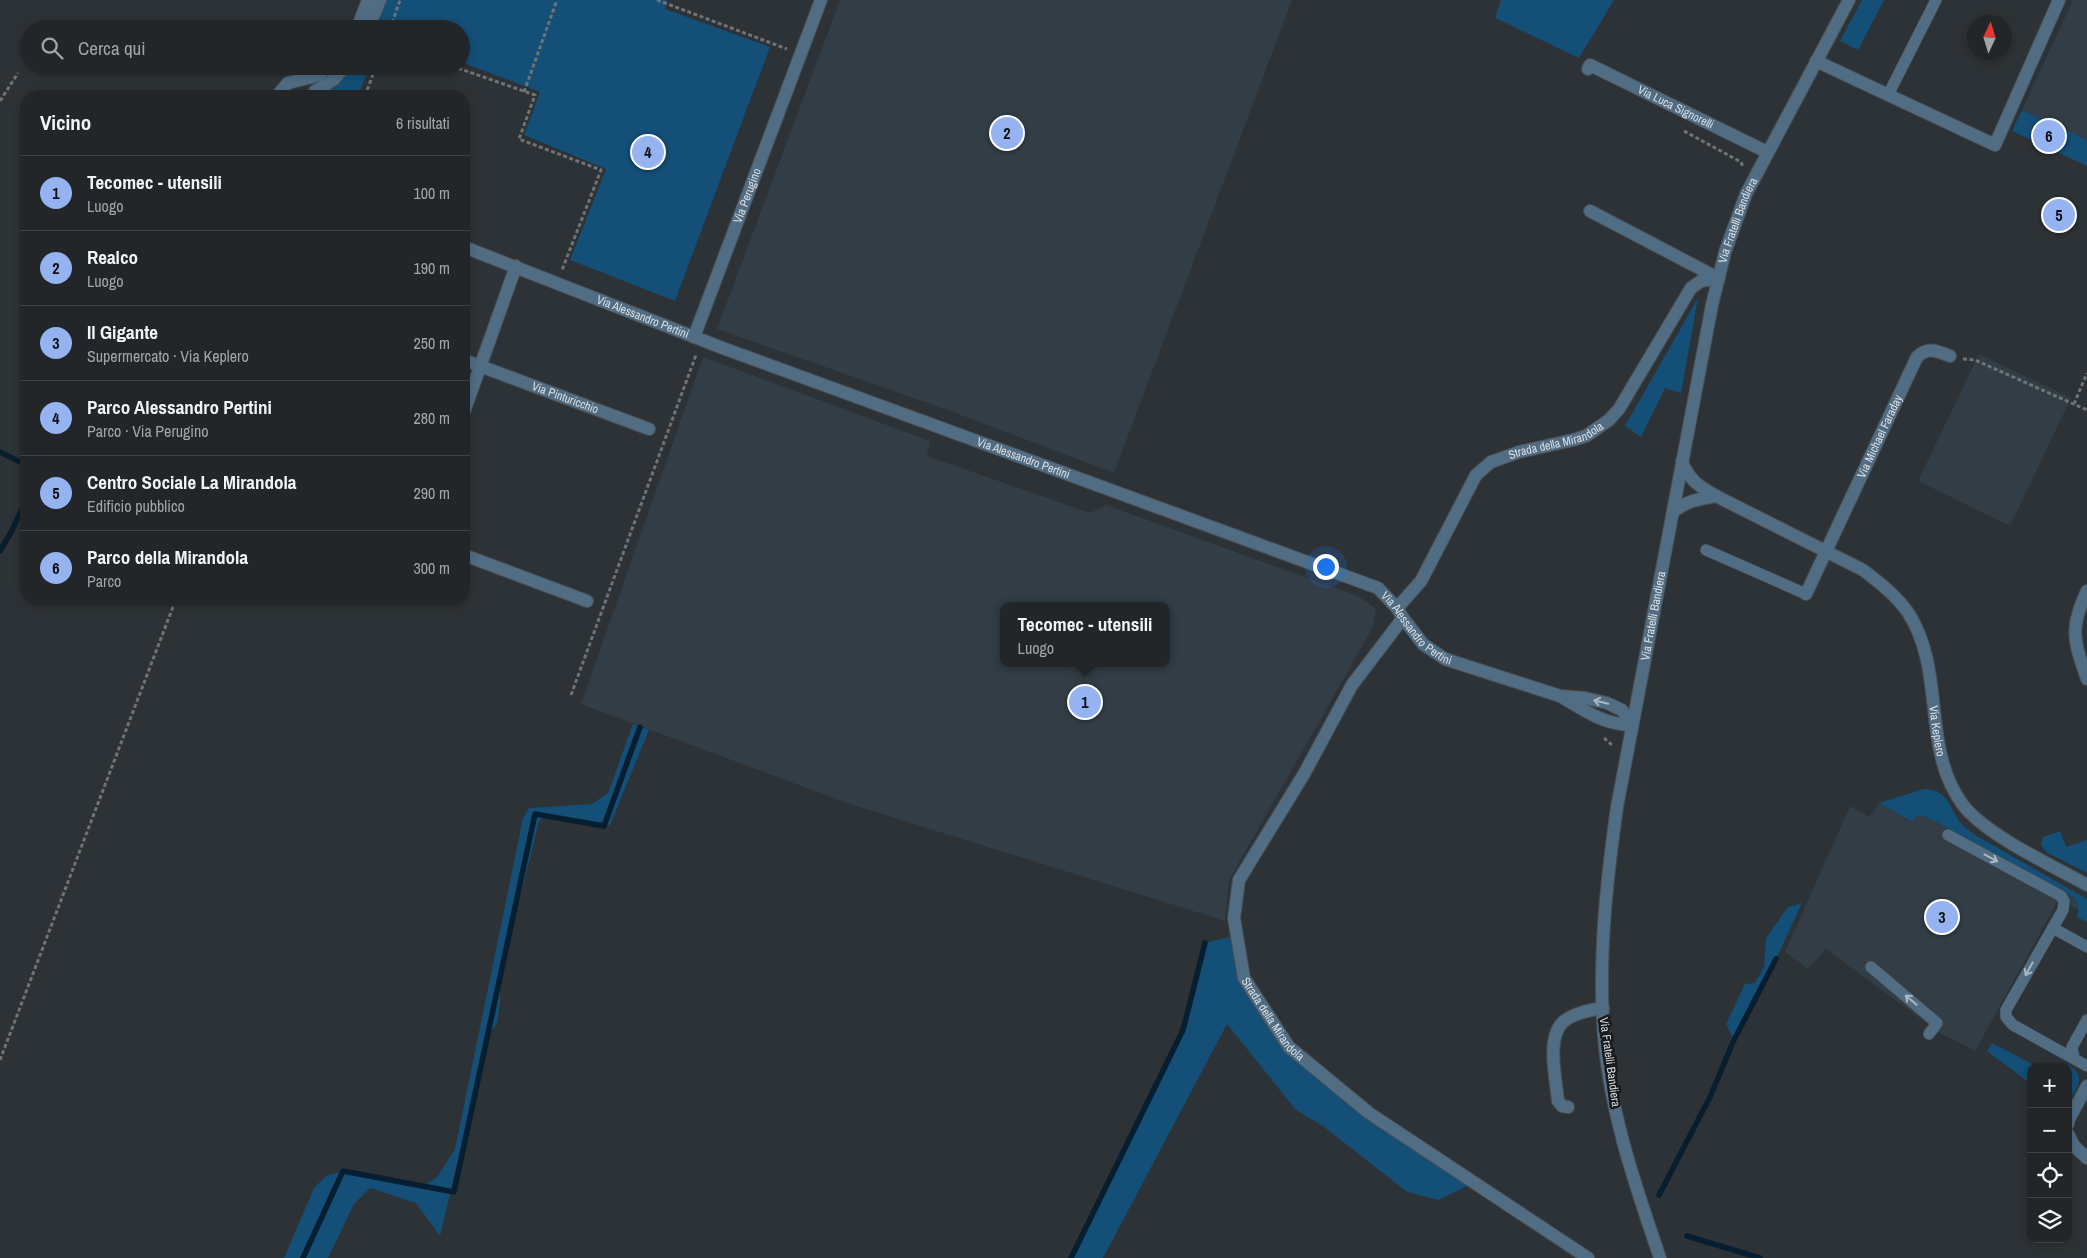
<!DOCTYPE html>
<html lang="it">
<meta charset="utf-8">
<style>
body{margin:0;font-family:"Archivo Narrow",sans-serif;background:#2e3234;color:#f1f3f6}
.controls{position:absolute;right:15px;bottom:15px;display:grid;overflow:hidden;border-radius:10px;box-shadow:0 2px 8px #0003}
.controls button{width:45px;height:45px;display:grid;place-items:center;padding:0;border:0;border-bottom:1px solid #3f4345;background:#222628;color:#f1f3f6;font:25px sans-serif}
.compass{position:absolute;left:1967px;top:15px;width:45px;height:45px;border-radius:50%;background:#222628;box-shadow:0 2px 8px #0003;rotate:4deg}
.you{position:absolute;left:1325px;top:566px;width:18px;height:18px;margin:-12px;border:4px solid #fff;border-radius:50%;background:#1a73e8;box-shadow:0 0 0 8px #1a73e833}
.badge{display:grid;place-items:center;width:32px;height:32px;border-radius:50%;background:#95b2f1;color:#111;font-size:16px;font-weight:700}
.pin{position:absolute;translate:-50% -50%;border:2px solid #fff;box-shadow:0 1px 5px #0006}
.popup{position:absolute;left:1000px;top:602px;width:170px;height:65px;box-sizing:border-box;display:grid;place-content:center;border-radius:10px;background:#222628;filter:drop-shadow(0 1px 4px #0005);font-size:16px;white-space:nowrap;color:#a2a5a8}
.popup b{font-size:19px;color:#f1f3f6}
.popup::after{content:'';position:absolute;left:50%;top:100%;margin-left:-10px;border:10px solid transparent;border-top-color:#222628}
.list{margin:0;padding:0;list-style:none}
h2{display:flex;justify-content:space-between;align-items:center;height:65px;margin:0;padding:0 20px;font-size:21px}
h2 small{font-size:16px;font-weight:400;color:#a2a5a8}
.list li{display:grid;grid-template-columns:32px 1fr auto;gap:15px;align-items:center;box-sizing:border-box;height:75px;padding:0 20px;border-top:1px solid #3f4345}
.list b{display:block;font-size:19px;white-space:nowrap}
.list p{margin:0;font-size:16px;white-space:nowrap;color:#a2a5a8}
.list em{font-size:16px;font-style:normal;color:#a2a5a8}
.icon{flex:none;width:28px;height:28px;fill:none;stroke:currentColor;stroke-width:2;stroke-linecap:round;stroke-linejoin:round}
.map{position:relative;flex:none;width:2087px;height:1258px;overflow:hidden}
.search{position:absolute;background:#222628;box-shadow:0 2px 8px #0003;left:20px;top:20px;width:450px;height:55px;display:flex;align-items:center;gap:12px;box-sizing:border-box;padding:0 18px;border-radius:28px;color:#a2a5a8;font-size:19px}
.panel{position:absolute;background:#222628;box-shadow:0 2px 8px #0003;left:20px;top:90px;width:450px;height:515px;border-radius:20px}
.map>svg:first-child{display:block}
</style>
<div class="map">
<svg width="2087" height="1258" viewBox="0 0 2087 1258">
<rect width="100%" height="100%" fill="#2d3236"/>
<g fill="#323d45" fill-rule="evenodd">
<polygon points="840,0 1292,0 1114,473 953,412 717,329"/>
<polygon points="2073,0 2087,0 2087,140 2022,110"/>
<polygon points="1979,354 2071,398 2010,526 1918,481"/>
<path d="M703,357l227,84 -3,15 163,57 16,-8 254,92 16,12 -4,20 -143,251 -4,41 -378,-118 -266,-99zM1004,606h162v57h-162z"/>
<polygon points="1879,803 1911,822 1916,816 1922,816 1933,820 2073,897 2078,903 2079,910 2059,899 1975,1051 1940,1033 1826,949 1808,969 1785,952 1850,806 1870,817"/>
</g>
<g fill="#134f77">
<polygon points="381,0 667,0 665,9 770,47 675,301 570,260 606,169 524,135 540,92 461,62 461,29 369,29"/>
<polygon points="1501,0 1614,0 1579,58 1495,18"/>
<polygon points="1862,0 1884,0 1858,50 1840,41"/>
<polygon points="347,66 370,66 358,96 334,96 316,90"/>
<polygon points="2022,110 2087,140 2087,166 2012,131"/>
<polygon points="1698,298 1681,393 1665,388 1641,437 1625,426"/>
<polygon points="633,724 649,730 610,825 604,826 545,816 539,821 500,979 500,1004 497,1023 487,1037 440,1236 416,1203 370,1188 354,1204 328,1258 284,1258 314,1188 326,1176 343,1171 424,1186 437,1177 455,1149 523,818 529,808 592,804 608,793"/>
<path d="M1924,789c24,1 24,16 36,33 4,5 10,9 15,13l112,64v23l-10,-5c3,-9 1,-13 -4,-20l-140,-77 -11,-4h-6l-4,6 -33,-19z"/>
<polygon points="2060,831 2066,847 2087,840 2087,873 2046,852 2041,844 2043,837"/>
<polygon points="1802,903 1776,959 1734,1040 1726,1024 1745,984 1755,983 1764,967 1766,938 1788,907"/>
<polygon points="1237,935 1244,978 1289,1047 1474,1183 1438,1200 1407,1192 1323,1126 1296,1110 1227,1024 1103,1258 1071,1258 1183,1030 1205,943"/>
<polygon points="1992,1043 2038,1067 2031,1067 2031,1084 1987,1051"/>
<path d="M2068,1064c19,13 10,22 0,38l-1,-35z"/>
</g>
<g fill="none" stroke-linecap="round" stroke-linejoin="round">
<g stroke="#071e30" stroke-width="5.5">
<polyline points="0,452 26,465"/>
<polyline points="0,551 11,532 26,501"/>
<polyline points="1659,1195 1710,1097 1734,1040 1776,959"/>
<polyline points="1687,1236 1760,1258"/>
<polyline points="303,1258 343,1171 454,1192 535,814 604,826 640,727"/>
<polyline points="1071,1258 1183,1030 1205,943"/>
</g>
<g stroke="#494e52" stroke-width="12">
<g id="service">
<polyline points="1888,95 1936,0"/>
<polyline points="1706,550 1806,594"/>
<polyline points="1948,835 2061,896 2064,901 2063,910 2006,1010 2006,1017 2013,1025 2087,1066"/>
<polyline points="2053,928 2087,947"/>
<polyline points="1871,967 1937,1023 1929,1034"/>
<polyline points="2074,1058 2072,1047 2087,1020"/>
</g>
</g>
<g stroke="#494e52" stroke-width="14">
<g id="pedestrian">
<polyline points="368,29 380,0"/>
<polyline points="330,96 315,91 333,80 346,66"/>
</g>
</g>
<g stroke="#494e52" stroke-width="14">
<g id="minor">
<polyline points="357,29 368,0"/>
<polyline points="1816,61 1995,145 2059,0"/>
<path id="s1" d="M1588,69l2,-4 177,87"/>
<polyline points="277,96 288,83 319,75 327,66"/>
<polyline points="1590,211 1718,278"/>
<path id="s2" d="M464,247l256,100 658,241 19,20 6,10 20,26 22,15 115,37 25,2 22,5 15,7 10,15"/>
<path id="s3" d="M694,337l127,-337"/>
<path id="s4" d="M464,360l185,69"/>
<polyline points="464,412 516,266"/>
<path id="s5" d="M1682,462c8,19 17,24 34,34l147,74c17,13 34,26 46,44 37,59 12,135 54,191 23,30 90,61 124,80"/>
<path d="M1673,512c13,-11 26,-13 43,-16"/>
<polyline points="464,555 587,601"/>
<path d="M2087,591c-18,38 -13,50 0,88"/>
<path id="s6" d="M1806,594l111,-237c11,-11 20,-6 33,-1"/>
<path id="s7" d="M1397,608l24,-27 55,-106 15,-13 28,-10 54,-12 13,-4 23,-16 10,-11 72,-121 10,-7 18,-3"/>
<path id="s8" d="M1403,618l-51,67 -48,89 -65,106 -5,38 10,60 45,69 80,66 219,145"/>
<path d="M1562,697c23,14 43,28 70,28"/>
<path d="M1568,1107l-6,-1 -4,-5c-2,-22 -12,-63 5,-79 10,-9 27,-12 40,-14"/>
<polyline points="2068,1124 2069,1119 2087,1086"/>
<polyline points="2068,1134 2074,1146 2087,1158"/>
</g>
</g>
<g stroke="#494e52" stroke-width="14">
<g id="tertiary">
<path id="s9" d="M1660,1258c-26,-76 -53,-154 -57,-236 -4,-72 4,-144 14,-215l95,-502 13,-53 21,-58 103,-194"/>
</g>
</g>
<g stroke="#6e7376" stroke-width="3" stroke-dasharray="4 2.5" stroke-linecap="butt">
<polyline points="657,0 787,49"/>
<polyline points="390,29 400,0"/>
<polyline points="452,66 535,95 519,139 601,170 562,270"/>
<polyline points="524,92 557,0"/>
<polyline points="365,96 376,66"/>
<polyline points="0,101 18,73"/>
<polyline points="1684,131 1741,162 1743,167"/>
<polyline points="1963,359 1975,360 2087,410"/>
<polyline points="2074,404 2087,373"/>
<polyline points="571,695 696,355"/>
<polyline points="1604,738 1613,746"/>
<polyline points="0,1060 176,599"/>
</g>
<use href="#service" stroke="#506d84" stroke-width="11"/>
<use href="#pedestrian" stroke="#506d84" stroke-width="12"/>
<use href="#minor" stroke="#506d84" stroke-width="12"/>
<use href="#tertiary" stroke="#506d84" stroke-width="12"/>
</g>
<defs><path id="oneway-shaft" d="M-6 0H5M1.5-3L5.5 0L1.5 3" fill="none" stroke-width="1.6" stroke-linecap="round" stroke-linejoin="round" transform="scale(1.25)"/></defs>
<g stroke="#abb7c1">
<use href="#oneway-shaft" transform="translate(1601 702) rotate(-166)"/>
<use href="#oneway-shaft" transform="translate(1991 858) rotate(28)"/>
<use href="#oneway-shaft" transform="translate(2029 969) rotate(119)"/>
<use href="#oneway-shaft" transform="translate(1911 1000) rotate(-140)"/>
</g>
<g text-anchor="middle" dominant-baseline="central" stroke-width="5" stroke-linejoin="round" paint-order="stroke">
<g font-size="12" fill="#dcdfe2" stroke="#171a1b">
<text stroke="none"><textPath href="#s1" startOffset="100">Via Luca Signorelli</textPath></text>
<text stroke="none"><textPath href="#s3" startOffset="151">Via Perugino</textPath></text>
<text stroke="none"><textPath href="#s9" startOffset="1059">Via Fratelli Bandiera</textPath></text>
<text stroke="none"><textPath href="#s2" startOffset="192">Via Alessandro Pertini</textPath></text>
<text stroke="none"><textPath href="#s4" startOffset="108">Via Pinturicchio</textPath></text>
<text stroke="none"><textPath href="#s6" startOffset="174">Via Michael Faraday</textPath></text>
<text stroke="none"><textPath href="#s7" startOffset="244">Strada della Mirandola</textPath></text>
<text stroke="none"><textPath href="#s2" startOffset="598">Via Alessandro Pertini</textPath></text>
<text stroke="none"><textPath href="#s9" startOffset="654">Via Fratelli Bandiera</textPath></text>
<text stroke="none"><textPath href="#s2" startOffset="1032">Via Alessandro Pertini</textPath></text>
<text stroke="none"><textPath href="#s5" startOffset="399">Via Keplero</textPath></text>
<text stroke="none"><textPath href="#s8" startOffset="459">Strada della Mirandola</textPath></text>
<text transform="translate(1610 1062) rotate(82)">Via Fratelli Bandiera</text>
</g>
</g>
</svg>
<div class="controls">
<button>+</button>
<button>−</button>
<button><svg class="icon" aria-label="locate" viewBox="0 0 24 24"><circle cx="12" cy="12" r="6"/><path d="M12 2v4M12 18v4M2 12h4M18 12h4"/></svg></button>
<button><svg class="icon" aria-label="layers" viewBox="0 0 24 24"><path d="M12 4l9 5-9 5-9-5zM3 14l9 5 9-5"/></svg></button>
</div>
<svg class="compass" viewBox="-18 -18 36 36"><path d="M0-13l5 13h-10z" fill="#e53935"/><path d="M0 13l5-13h-10z" fill="#a2a5a8"/></svg>
<div class="you"></div>
<div class="pin badge" style="left:1085px;top:702px">1</div>
<div class="popup"><b>Tecomec - utensili</b>Luogo</div>
<div class="pin badge" style="left:1007px;top:133px">2</div>
<div class="pin badge" style="left:1942px;top:917px">3</div>
<div class="pin badge" style="left:648px;top:152px">4</div>
<div class="pin badge" style="left:2059px;top:215px">5</div>
<div class="pin badge" style="left:2049px;top:136px">6</div>
<div class="search"><svg class="icon" aria-label="search" viewBox="0 0 24 24"><circle cx="10" cy="10" r="6"/><path d="M15 15l6 6"/></svg>Cerca qui</div>
<section class="panel">
<h2>Vicino<small>6 risultati</small></h2>
<ul class="list">
<li><span class="badge">1</span><div><b>Tecomec - utensili</b><p>Luogo</p></div><em>100 m</em></li>
<li><span class="badge">2</span><div><b>Realco</b><p>Luogo</p></div><em>190 m</em></li>
<li><span class="badge">3</span><div><b>Il Gigante</b><p>Supermercato · Via Keplero</p></div><em>250 m</em></li>
<li><span class="badge">4</span><div><b>Parco Alessandro Pertini</b><p>Parco · Via Perugino</p></div><em>280 m</em></li>
<li><span class="badge">5</span><div><b>Centro Sociale La Mirandola</b><p>Edificio pubblico</p></div><em>290 m</em></li>
<li><span class="badge">6</span><div><b>Parco della Mirandola</b><p>Parco</p></div><em>300 m</em></li>
</ul>
</section>
</div>
